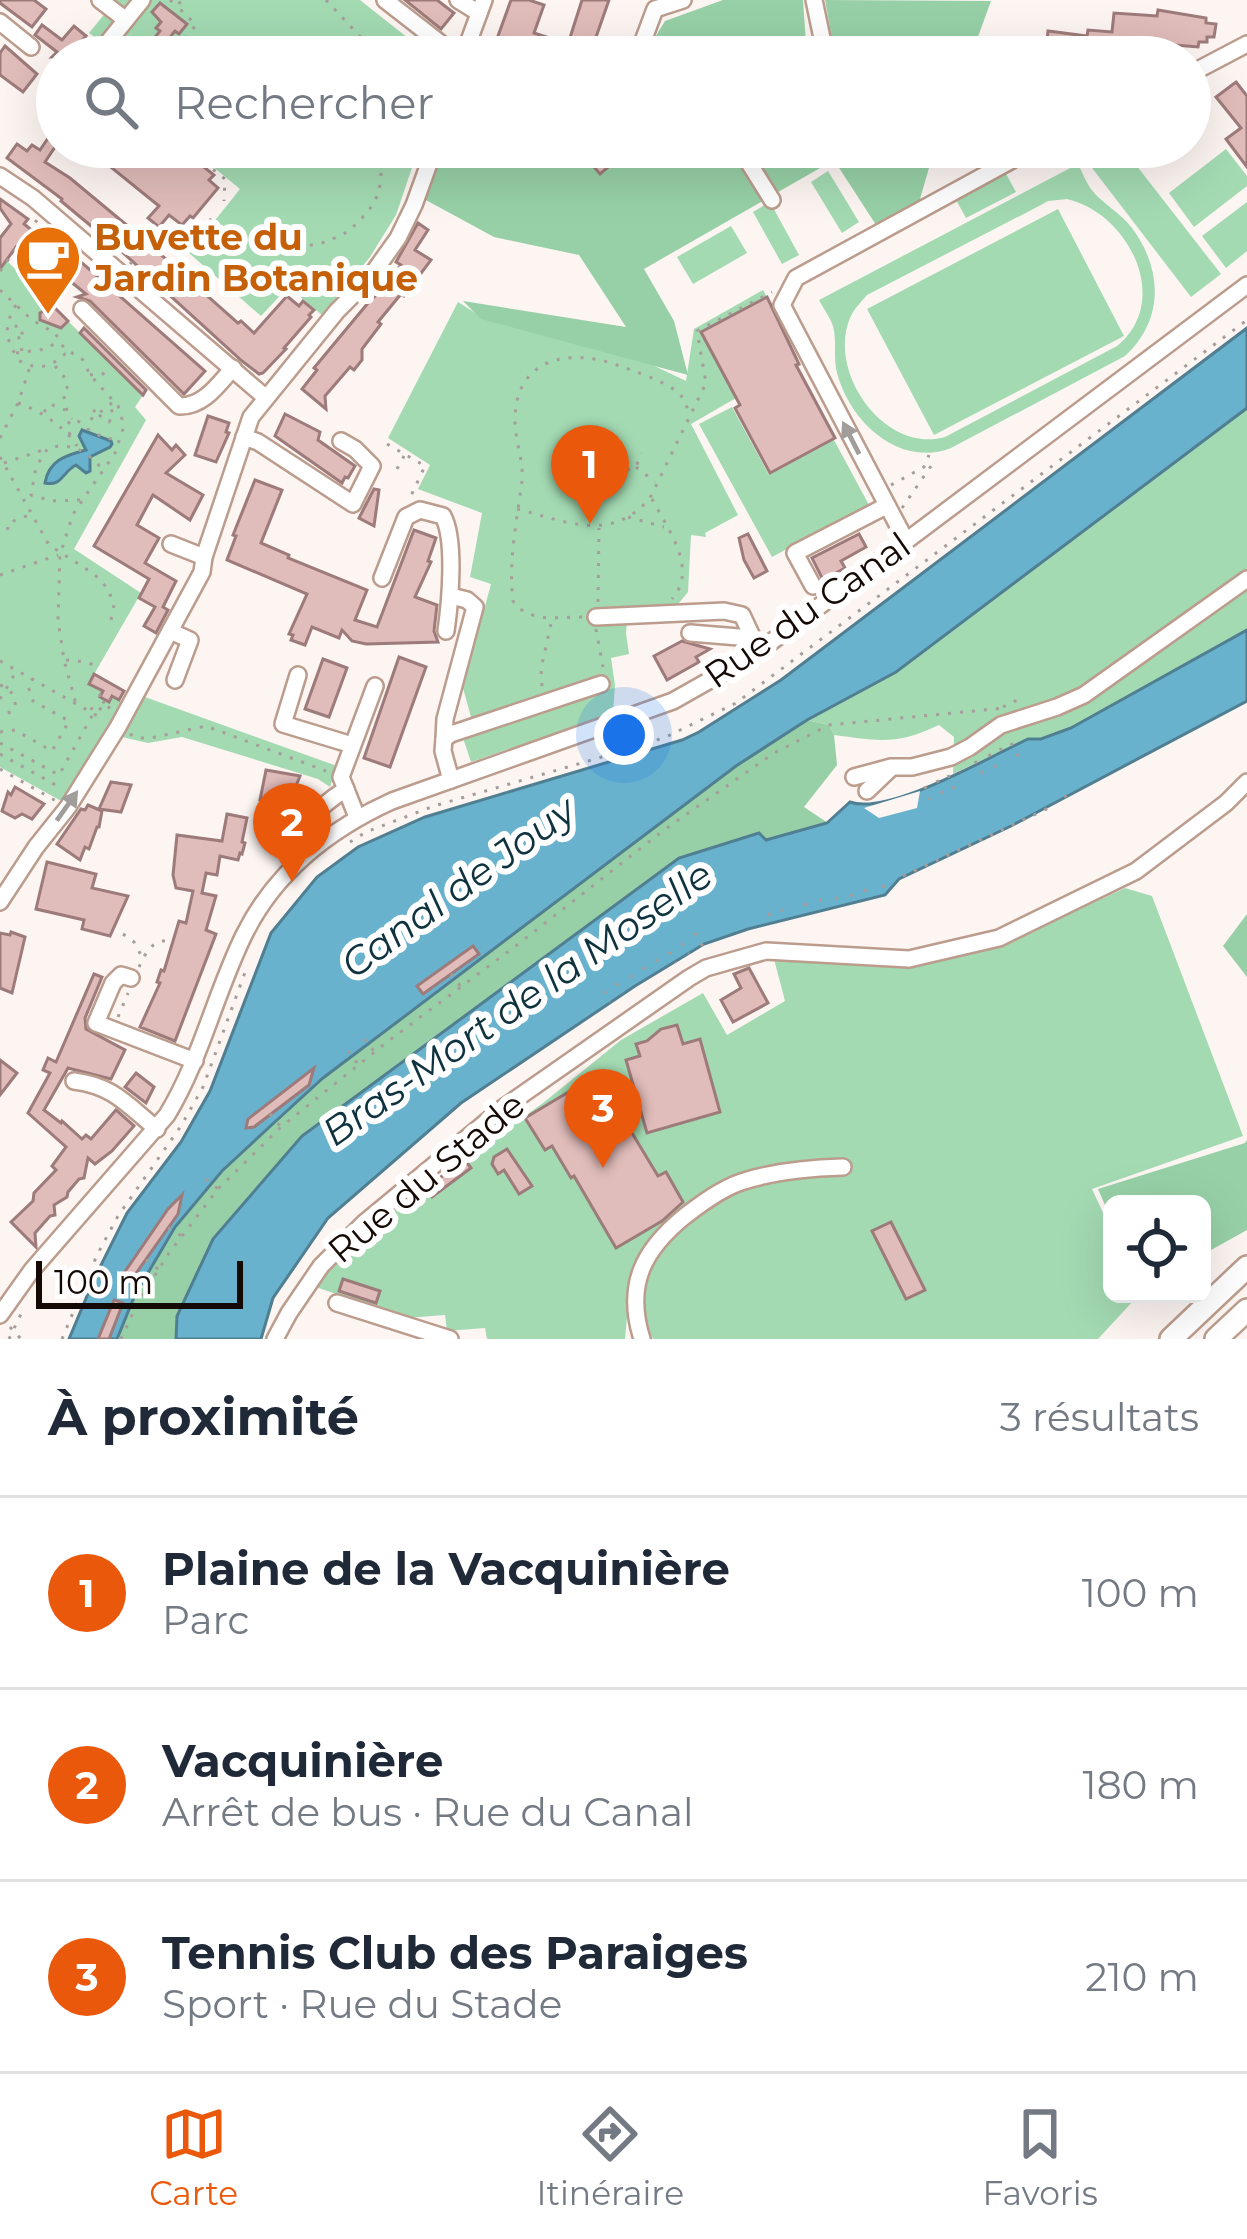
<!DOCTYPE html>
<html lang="fr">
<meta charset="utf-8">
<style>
body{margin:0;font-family:Montserrat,sans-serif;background:#f2f2f3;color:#1f2937}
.controls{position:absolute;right:36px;bottom:36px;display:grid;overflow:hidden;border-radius:18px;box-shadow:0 12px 48px #0002}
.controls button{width:108px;height:108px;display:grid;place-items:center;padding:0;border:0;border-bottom:3px solid #e0e1e3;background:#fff;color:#1f2937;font:60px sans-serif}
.scale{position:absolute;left:36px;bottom:30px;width:207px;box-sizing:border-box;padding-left:12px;border:6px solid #140905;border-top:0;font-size:33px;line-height:42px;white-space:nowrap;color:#140905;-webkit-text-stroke:9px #fff;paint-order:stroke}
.you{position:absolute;left:624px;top:735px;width:42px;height:42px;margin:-30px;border:9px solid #fff;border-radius:50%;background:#1a73e8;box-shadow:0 0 0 18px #1a73e833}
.badge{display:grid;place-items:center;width:78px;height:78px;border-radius:50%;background:#ea580c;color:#fff;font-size:39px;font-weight:700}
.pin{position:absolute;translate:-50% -99px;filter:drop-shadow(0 3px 6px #0008)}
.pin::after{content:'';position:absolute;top:63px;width:42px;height:36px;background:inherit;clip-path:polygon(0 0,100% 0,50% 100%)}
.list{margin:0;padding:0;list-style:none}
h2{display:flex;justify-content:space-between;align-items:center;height:156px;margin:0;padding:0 48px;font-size:51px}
h2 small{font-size:39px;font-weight:400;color:#747a83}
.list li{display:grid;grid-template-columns:78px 1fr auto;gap:36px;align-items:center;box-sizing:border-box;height:192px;padding:0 48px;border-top:3px solid #e0e1e3}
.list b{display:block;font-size:45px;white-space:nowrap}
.list p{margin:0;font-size:39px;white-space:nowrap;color:#747a83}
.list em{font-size:39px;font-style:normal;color:#747a83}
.icon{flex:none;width:66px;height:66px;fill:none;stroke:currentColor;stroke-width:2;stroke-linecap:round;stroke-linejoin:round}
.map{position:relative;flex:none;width:1247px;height:1339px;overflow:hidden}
.search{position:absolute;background:#fff;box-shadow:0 12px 48px #0002;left:36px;right:36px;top:36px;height:132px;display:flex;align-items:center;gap:30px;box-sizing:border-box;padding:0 42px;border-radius:66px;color:#747a83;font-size:45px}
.sheet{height:732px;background:#fff}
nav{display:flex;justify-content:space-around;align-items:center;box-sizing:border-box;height:168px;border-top:3px solid #e0e1e3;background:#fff;font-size:33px;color:#747a83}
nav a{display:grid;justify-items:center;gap:6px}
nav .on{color:#ea580c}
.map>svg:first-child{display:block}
</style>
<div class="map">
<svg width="1247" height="1339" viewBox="0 0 1247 1339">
<rect width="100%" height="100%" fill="#fcf5f2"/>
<g fill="#a3dab2" fill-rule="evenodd">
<polygon points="116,0 360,0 432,57 121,57 89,33"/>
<polygon points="189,147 419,147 396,215 370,257 322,315 288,287 261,316 189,253 240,189"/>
<polygon points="1076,147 1122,147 1221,274 1191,297"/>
<polygon points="1226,149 1247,176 1247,186 1194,227 1169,193"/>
<path d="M1078,164c4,8 8,18 13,25 9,13 29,23 41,39 31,42 32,92 -7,128l-174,92c-52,20 -101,-26 -114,-75 -4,-15 0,-33 -4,-47 -3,-9 -10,-18 -14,-26zM1067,199c61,14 106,101 50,147l-172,91c-60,17 -118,-64 -95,-119 4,-9 11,-16 17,-23l172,-89 9,-5z"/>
<polygon points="828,171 859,222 842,233 811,182"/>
<polygon points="1005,172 1016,192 966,218 955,198"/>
<polygon points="770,202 799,255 782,264 753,212"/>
<polygon points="1247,202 1247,251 1226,268 1202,236"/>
<polygon points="1058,209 1124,336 934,435 867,309"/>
<polygon points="731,226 747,253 693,284 677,257"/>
<polygon points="6,260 143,395 135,407 146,420 74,549 141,593 89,683 122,702 63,802 0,767 0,268"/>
<polygon points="763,290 767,297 736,398 691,424 738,515 705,533 706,537 691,535 688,592 674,609 628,608 626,633 629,654 611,658 615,685 613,713 471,762 459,726 472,721 463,688 491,584 470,577 482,513 418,489 430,465 388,438 458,302 485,319 596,338 686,381 694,329"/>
<polygon points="732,407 769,475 834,440 869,505 772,557 699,424"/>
<path d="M1247,408v222l-176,98 -30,11h-14l-74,35 1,-37 -15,-12c-42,20 -60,16 -105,10l-5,-10 -22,-5 89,-48z"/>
<polygon points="145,697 337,766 330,787 318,779 182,737 148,743 122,737"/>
<path d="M1125,888l27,8 91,240 -151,53 20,43v62h20l2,6 -36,39h-445l-24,-44 -4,44h-138l-2,-11 -38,3 -2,-16 -39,3 -93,-32 35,-42 195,-141 78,-63 82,-47 24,42 58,-34 -11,-42c40,2 82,9 122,7 82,-3 156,-45 229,-78z"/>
</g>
<g fill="#97d0a6">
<polygon points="723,0 803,0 807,57 643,57 665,21"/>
<polygon points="825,0 991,1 971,56 835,55"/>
<polygon points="440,147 935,147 918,206 878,228 834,160 644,269 674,321 688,375 481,319 463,301 626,327 579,255 494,237 424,199"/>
<polygon points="807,720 829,725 834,735 837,765 804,807 828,823 766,840 177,1315 176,1339 117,1339 135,1296 175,1227 222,1171 277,1120 323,1078 736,766"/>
<polygon points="1247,914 1247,977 1223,946"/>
<polygon points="1247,1140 1247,1230 1202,1255 1202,1204 1112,1204 1112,1221 1098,1189 1245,1143"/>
</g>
<g fill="#69b2ce" stroke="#507f92" stroke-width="3">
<polygon points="1247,328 1247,408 896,672 807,720 736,766 323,1078 277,1120 222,1171 175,1227 135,1295 117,1339 69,1339 95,1277 127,1213 181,1142 210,1091 271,933 317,877 358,847 425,817 682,740 699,732 781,680"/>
<path d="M82,430l29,11 1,3 -2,3 -20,10v14l-4,2 -10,-8c-13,6 -14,22 -31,18 4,-24 23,-28 41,-33l-7,-14z"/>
<path d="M1247,630v71l-236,125 -112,53 -14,16 -137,34 -44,15 -69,42 -174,117 -133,115 -55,80 -12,41h-85l1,-23 36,-77 89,-103 377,-278 80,-25 7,7 61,-17 23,-21c38,14 139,-45 178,-63h13l30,-11z"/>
</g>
<polygon fill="#fcf5f2" points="920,791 917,808 879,818 864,808"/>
<g fill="#e0bcba" stroke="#9d7b7a" stroke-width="3">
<polygon points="0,0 34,0 46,9 32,27 0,3"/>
<polygon points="405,0 437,0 454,13 441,29"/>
<polygon points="511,0 529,0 544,5 534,33 568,44 582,0 609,0 589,57 541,57 527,52 526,57 494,57 497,48 494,47"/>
<polygon points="160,3 187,24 179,34 175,31 154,57 139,57 160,31 156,28 161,22 152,12"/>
<polygon points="1158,10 1206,18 1206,23 1216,24 1214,37 1207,37 1207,42 1199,42 1198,47 1174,45 1174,51 1111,48 1110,57 1045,57 1048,31 1087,36 1088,30 1112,32 1114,13 1157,16"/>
<polygon points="42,25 62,40 74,26 86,36 79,44 95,57 52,57 57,52 35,35"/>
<polygon points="5,46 37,74 23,92 0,75 0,53"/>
<polygon points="1236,82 1247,96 1247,167 1226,139 1241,128 1216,97"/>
<polygon points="57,125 57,144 45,162 70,178 141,237 238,323 241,321 254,333 287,296 299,306 303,301 314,310 309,315 311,317 284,348 286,349 263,373 259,374 242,361 120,250 61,201 62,199 7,158 17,144 27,151 32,145 40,150"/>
<polygon points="91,147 179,147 214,175 209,180 218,188 193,218 190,216 182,225 169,215 159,227 148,218 159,206 102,160 104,158"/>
<polygon points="603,147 632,147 600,174 588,160"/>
<polygon points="0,199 28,219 24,224 39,236 44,231 64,247 205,371 184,394 90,301 77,297 86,294 43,259 36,254 31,259 16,247 0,269 0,238 11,224 0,208"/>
<polygon points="418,223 428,230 415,250 431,260 404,296 401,294 378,322 381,324 362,349 362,360 354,370 350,367 325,396 326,409 302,389 317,370 314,368 368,303 366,299 371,294 374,297 401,265 396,262"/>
<polygon points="767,297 799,364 796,365 835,438 770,473 735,408 740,405 701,332"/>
<polygon points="53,306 68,321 61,328 40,320 40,313"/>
<polygon points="84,328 146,390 143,395 80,333"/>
<polygon points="285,414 320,432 318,440 355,466 348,478 345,477 342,483 275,436"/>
<polygon points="208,416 229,423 226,432 229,433 216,462 195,455"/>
<polygon points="158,435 172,450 176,445 185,455 166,473 203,495 190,520 153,495 137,525 159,538 145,563 176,581 163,607 168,610 156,633 144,626 155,607 139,598 149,579 94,546"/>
<polygon points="255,480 282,490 261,543 289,555 288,558 367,590 355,620 377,627 414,530 436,538 428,561 431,562 415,597 437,605 434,631 438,642 366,644 352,641 342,630 339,638 312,627 305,645 291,640 293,635 289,634 307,594 227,560 236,536 233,535"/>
<polygon points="374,489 379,490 374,526 359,518"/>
<polygon points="748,534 767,571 754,578 744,560 739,538"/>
<polygon points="859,534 866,547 841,561 845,568 823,580 812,558"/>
<polygon points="682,641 710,649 696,657 699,662 667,680 654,656"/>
<polygon points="399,657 426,667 390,767 364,758"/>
<polygon points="323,659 347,668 329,717 305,709"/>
<polygon points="94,674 124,691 119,700 112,696 109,702 100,697 103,691 89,684"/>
<polygon points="266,770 300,776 288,806 283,805 280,818 269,816 272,803 260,800"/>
<polygon points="111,782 131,785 121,812 99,809"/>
<polygon points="15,787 44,804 32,819 22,814 15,818 2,811 8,792 11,795"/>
<polygon points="88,805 102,811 99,827 97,827 89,849 85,847 80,860 57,844 81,809 85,810"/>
<polygon points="227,814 247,818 242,842 245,843 242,854 240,853 238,860 220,856 217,875 206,873 202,893 216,896 206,930 216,934 175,1041 140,1027 160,983 157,982 161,970 164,971 179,921 186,923 193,891 176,888 173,875 177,835 222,841"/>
<polygon points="47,862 96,874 92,888 128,896 110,936 82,929 84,920 36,909"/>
<polygon points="11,932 25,937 12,993 0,988 0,933 10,935"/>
<polygon points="473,946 479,954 423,994 417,986"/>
<polygon points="749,968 768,1003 733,1022 721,1000 741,988 734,974"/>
<polygon points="94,974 102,977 85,1018 86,1029 125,1050 111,1079 68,1068 44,1110 61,1123 62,1121 82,1139 86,1135 91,1139 116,1110 134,1126 112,1151 95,1164 88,1158 84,1178 79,1179 68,1192 67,1197 54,1205 55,1215 50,1216 35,1233 36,1247 11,1222 33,1201 34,1193 56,1170 52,1166 66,1147 28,1113 50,1073 43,1070 48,1058 56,1062"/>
<polygon points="677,1025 683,1044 700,1039 720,1112 647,1133 626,1060 640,1056 636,1044 647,1041 661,1029"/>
<polygon points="0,1060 17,1073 0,1095"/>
<polygon points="314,1068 309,1085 254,1127 246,1128 248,1119"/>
<polygon points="136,1073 154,1087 146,1103 125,1087"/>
<polygon points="597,1075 658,1176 666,1172 683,1202 662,1221 616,1248 574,1176 571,1178 552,1146 545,1150 525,1118"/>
<polygon points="507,1149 532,1186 519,1194 504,1170 498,1174 492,1164 494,1157"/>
<polygon points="465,1160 471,1168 432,1197 425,1188"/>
<polygon points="182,1195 178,1214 132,1279 124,1273 168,1209"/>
<polygon points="891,1222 925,1290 906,1299 872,1231"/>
<polygon points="343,1279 380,1291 376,1303 339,1291"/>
<polygon points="114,1300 123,1303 109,1339 98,1339"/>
</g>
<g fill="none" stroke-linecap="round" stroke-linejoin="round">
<g stroke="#bb9c8d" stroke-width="20">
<g id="minor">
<polyline points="100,0 126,20"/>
<polyline points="385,0 453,53 463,57"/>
<polyline points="458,0 479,13"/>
<polyline points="814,0 826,57"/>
<polyline points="0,22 31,47"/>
<polyline points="104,47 142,0"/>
<polyline points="463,57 484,0"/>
<polyline points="637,57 655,9 683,0"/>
<polyline points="1190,74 1247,44"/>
<polyline points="739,147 772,200"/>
<polyline points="964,153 980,147"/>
<polyline points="0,176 33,198 265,397"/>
<path d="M82,309l97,97c24,1 39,-21 54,-38"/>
<polyline points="244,437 258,442 353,504 372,466 355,449 341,441"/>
<polyline points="906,541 782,305 796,278 1036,147"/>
<polyline points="171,544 204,557"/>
<path d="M382,578l24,-61 14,-7 23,6c13,24 7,87 3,115"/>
<polyline points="813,586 795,553 886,506"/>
<polyline points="596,617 724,611 742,615 759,651"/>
<polyline points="170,631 190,640 175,680"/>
<polyline points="690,633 751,638"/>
<polyline points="298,675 283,724 352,745"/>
<polyline points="444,739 445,719 475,607 467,600 451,596"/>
<polyline points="854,777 891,767 912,767 951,757 970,747 1001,725 1057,707 1084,695 1247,579"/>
<polyline points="451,780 443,751 444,739 451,734 601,684"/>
<polyline points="867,791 891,768"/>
<polyline points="357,817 341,777 375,686"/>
<path d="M292,866c7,-39 21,-56 54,-77"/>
<polyline points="0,902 36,847 68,807 118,727 202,572 204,557 251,417 337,311 368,280 398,238 414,205 435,147"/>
<polyline points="131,978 121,975 113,983 96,1023 195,1061"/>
<path d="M74,1081c40,5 53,24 83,48"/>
<polyline points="337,1303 450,1339"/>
<path d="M0,1315l32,-45 135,-155c34,-56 48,-121 77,-180 31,-63 84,-105 148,-134l281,-100 76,-43 40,-29 458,-344"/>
<polyline points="275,1339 289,1313 321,1266 364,1223 503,1108 689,978 706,968 766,951 909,959 999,938 1136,871 1226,803 1247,782"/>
<path d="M642,1339c-17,-54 1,-89 43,-123 17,-13 36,-27 56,-34 33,-11 67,-14 102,-15"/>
</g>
</g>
<g stroke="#bb9c8d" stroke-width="26">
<g id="highway">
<polyline points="1171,1339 1247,1267"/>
<polyline points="1216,1339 1247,1310"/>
</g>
</g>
<g stroke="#a69d9a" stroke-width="3" stroke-dasharray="3 9" stroke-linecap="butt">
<polyline points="170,0 177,6 182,0"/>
<polyline points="326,0 379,57"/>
<polyline points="170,57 196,25 177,6"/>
<polyline points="185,147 225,179 224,201"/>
<polyline points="209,219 254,245 302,247 326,242 349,231 368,212 379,193 384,147"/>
<polyline points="130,264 170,221"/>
<polyline points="0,271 37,220"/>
<polyline points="0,290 32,320 55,333 64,348 83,360 90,375 118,406 122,419 123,429 115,453 73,514 60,555 58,620 64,660 76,704"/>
<path d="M16,305c-13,21 -11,36 4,56 18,10 31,6 45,-7l9,1"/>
<polyline points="22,351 16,326 19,325 25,341 27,341"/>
<polyline points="16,353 46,349 57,342"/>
<polyline points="55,366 66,379 67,388 63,392 67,411 72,419"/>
<polyline points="90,375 101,373 112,377"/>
<path d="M18,403c23,8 46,23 59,43"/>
<polyline points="112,403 90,420 88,429 104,438 120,440"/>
<polyline points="44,412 50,404 65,410"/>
<polyline points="99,415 109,422 114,415 110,407"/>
<polyline points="70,435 67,425 72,419 85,424"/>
<polyline points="0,438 18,403 30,367"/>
<polyline points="387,444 425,466 409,500"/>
<polyline points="0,457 49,545 94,574 108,589 114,605 110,625"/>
<polyline points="4,463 46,449"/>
<polyline points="636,467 655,482"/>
<polyline points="397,469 404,456"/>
<polyline points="627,470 636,467 641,453"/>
<polyline points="891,485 924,467 929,455"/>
<path d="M652,499c15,29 47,70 20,100"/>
<path d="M80,500l-28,1 -21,-6 5,-28 12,-19c24,-6 39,3 54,21"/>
<polyline points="902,508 931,466 929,461"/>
<path d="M517,509c48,12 94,35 133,-11l56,-115 -9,-52 75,-39"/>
<polyline points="628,517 664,527"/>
<path d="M8,530l-1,-5c6,-5 16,-7 24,-11"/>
<polyline points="0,575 58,555"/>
<polyline points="598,602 599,528"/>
<path d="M582,617c-25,0 -54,6 -69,-16 -5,-40 4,-81 9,-120 2,-21 -8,-42 -7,-64 2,-59 54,-69 102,-52 17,6 55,18 65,32 4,5 5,11 7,17"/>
<polyline points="596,629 603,667"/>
<polyline points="66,660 86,662 98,667"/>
<polyline points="0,661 103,719"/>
<path d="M0,685c12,5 19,14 13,26l-13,5"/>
<polyline points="542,686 541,669 552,619"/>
<polyline points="101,694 97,698 108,705"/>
<polyline points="0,699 16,672"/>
<polyline points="1003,707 1015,701 1021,701"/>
<polyline points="91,710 93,705 106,712 113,701 110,699"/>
<polyline points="0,732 15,730 52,751 69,721 33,701 28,686 32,679"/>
<polyline points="130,734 137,738 151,738 206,726 326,771"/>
<polyline points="0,743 59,775 93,714"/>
<polyline points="1011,743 1019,758"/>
<polyline points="1000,748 1005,756"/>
<polyline points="0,754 54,784 58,777"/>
<polyline points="989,754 996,768"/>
<polyline points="975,761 983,774"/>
<polyline points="0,769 56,801"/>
<polyline points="948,775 954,789"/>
<polyline points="937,780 943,795"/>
<polyline points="925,786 929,800"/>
<polyline points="1064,797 1074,791"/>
<polyline points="350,842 366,832 434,806 643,745 668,736 736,703 1247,320"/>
<polyline points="903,876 1055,805"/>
<polyline points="883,885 886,895"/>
<polyline points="865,889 868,900"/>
<polyline points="851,894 854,904"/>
<polyline points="836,897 839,908"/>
<polyline points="820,899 823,909"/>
<polyline points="805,903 808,913"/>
<polyline points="782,909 785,920"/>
<polyline points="769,913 772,923"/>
<polyline points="695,933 703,947"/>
<polyline points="123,934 134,942 142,957"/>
<polyline points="682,943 689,954"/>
<polyline points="669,952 676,963"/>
<polyline points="656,959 662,969"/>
<path d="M139,967c6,-13 13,-28 30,-26"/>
<polyline points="643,967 648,977"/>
<polyline points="451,974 461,987"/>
<polyline points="630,975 636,985"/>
<polyline points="616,983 623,993"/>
<polyline points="604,991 610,1002"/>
<polyline points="118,1017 128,993"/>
<polyline points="364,1039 374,1051"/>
<polyline points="348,1051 358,1064"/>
<polyline points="270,1114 281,1127"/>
<polyline points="206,1179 218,1189"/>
<polyline points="168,1228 182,1236"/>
<polyline points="146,1260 158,1269"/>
<polyline points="10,1327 21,1339"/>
<polyline points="9,1339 21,1314"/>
<polyline points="62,1339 97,1255 118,1216 181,1126 203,1087 247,967"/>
<polyline points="121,1339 139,1300 169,1253 218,1189 281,1127 387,1042 521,942 664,830 774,753 829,725 1005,708"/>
</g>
<use href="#minor" stroke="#fff" stroke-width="15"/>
<use href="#highway" stroke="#fff" stroke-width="21"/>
<polyline stroke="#a69d9a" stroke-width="3" stroke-dasharray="3 9" stroke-linecap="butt" points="93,410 99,415"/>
</g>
<defs><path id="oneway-solid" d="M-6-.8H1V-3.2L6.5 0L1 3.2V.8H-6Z" transform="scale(3)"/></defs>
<g fill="#a19d9b">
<use href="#oneway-solid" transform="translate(851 438) rotate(-117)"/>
<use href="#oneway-solid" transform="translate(67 806) rotate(-55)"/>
</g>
<defs>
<g id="cafe-pin" transform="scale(3.45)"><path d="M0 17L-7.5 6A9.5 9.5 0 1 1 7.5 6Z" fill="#e8710a" stroke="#fff"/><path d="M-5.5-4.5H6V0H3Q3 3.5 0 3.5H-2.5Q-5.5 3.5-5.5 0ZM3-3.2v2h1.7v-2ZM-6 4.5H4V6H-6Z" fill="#fff"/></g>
</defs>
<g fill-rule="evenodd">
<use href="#cafe-pin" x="48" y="258"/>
</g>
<g text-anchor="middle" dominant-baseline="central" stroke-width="12" stroke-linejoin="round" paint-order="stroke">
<g font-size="36" font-weight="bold" fill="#c56008" stroke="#fff" text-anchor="start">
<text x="94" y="237">Buvette du<tspan x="94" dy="41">Jardin Botanique</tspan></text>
</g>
<g font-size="36" fill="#140905" stroke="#fff">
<text transform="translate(807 610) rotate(-35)">Rue du Canal</text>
<text transform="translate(426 1177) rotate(-40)">Rue du Stade</text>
</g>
<g font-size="39" font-style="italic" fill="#0f323f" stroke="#fff">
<text transform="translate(458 887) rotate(-36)">Canal de Jouy</text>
<text transform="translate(517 1003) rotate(-35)">Bras-Mort de la Moselle</text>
</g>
</g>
</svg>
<div class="controls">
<button><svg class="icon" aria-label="locate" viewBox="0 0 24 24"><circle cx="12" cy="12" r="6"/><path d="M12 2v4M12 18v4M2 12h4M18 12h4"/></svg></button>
</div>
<div class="scale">100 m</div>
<div class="you"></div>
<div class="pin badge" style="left:590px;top:524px">1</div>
<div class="pin badge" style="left:292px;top:882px">2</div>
<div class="pin badge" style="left:603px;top:1168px">3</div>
<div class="search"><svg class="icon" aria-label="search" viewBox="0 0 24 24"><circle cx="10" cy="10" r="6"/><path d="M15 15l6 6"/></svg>Rechercher</div>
</div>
<section class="sheet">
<h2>À proximité<small>3 résultats</small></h2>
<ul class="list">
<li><span class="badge">1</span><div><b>Plaine de la Vacquinière</b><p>Parc</p></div><em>100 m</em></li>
<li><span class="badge">2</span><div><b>Vacquinière</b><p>Arrêt de bus · Rue du Canal</p></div><em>180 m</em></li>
<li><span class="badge">3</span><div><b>Tennis Club des Paraiges</b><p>Sport · Rue du Stade</p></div><em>210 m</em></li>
</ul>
</section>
<nav>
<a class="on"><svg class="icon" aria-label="map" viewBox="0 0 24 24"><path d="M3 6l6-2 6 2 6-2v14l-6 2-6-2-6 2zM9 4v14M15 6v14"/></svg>Carte</a>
<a><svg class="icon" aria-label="directions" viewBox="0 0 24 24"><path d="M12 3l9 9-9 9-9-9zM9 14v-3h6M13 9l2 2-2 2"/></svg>Itinéraire</a>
<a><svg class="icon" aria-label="saved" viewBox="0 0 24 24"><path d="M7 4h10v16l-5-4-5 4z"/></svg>Favoris</a>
</nav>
